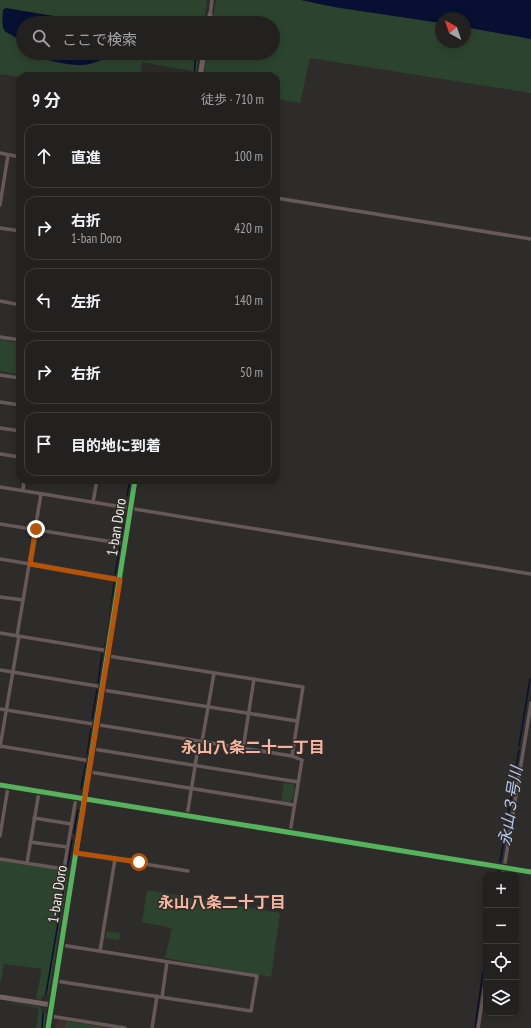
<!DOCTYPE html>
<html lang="ja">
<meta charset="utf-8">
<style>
body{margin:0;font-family:"PT Sans Narrow","Noto Sans JP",sans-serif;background:#2e2e2d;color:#f1f3f6}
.controls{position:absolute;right:12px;bottom:12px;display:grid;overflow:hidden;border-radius:8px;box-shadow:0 2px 10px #0003}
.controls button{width:36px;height:36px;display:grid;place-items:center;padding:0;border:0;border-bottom:1px solid #3f3e3e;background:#222120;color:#f1f3f6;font:20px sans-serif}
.compass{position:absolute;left:435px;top:12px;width:36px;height:36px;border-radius:50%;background:#222120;box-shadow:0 2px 10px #0003;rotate:320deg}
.stop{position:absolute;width:12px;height:12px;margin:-9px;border:3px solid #b45309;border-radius:50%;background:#fff}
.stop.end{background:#b45309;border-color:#fff;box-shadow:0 1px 4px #0008}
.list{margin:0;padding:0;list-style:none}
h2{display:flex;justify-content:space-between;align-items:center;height:52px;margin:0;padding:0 16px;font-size:17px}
h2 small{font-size:13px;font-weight:400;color:#a2a3a5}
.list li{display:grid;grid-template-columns:26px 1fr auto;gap:12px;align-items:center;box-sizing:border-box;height:64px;margin:0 8px 8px;padding:0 8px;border:1px solid #3f3e3e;border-radius:12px}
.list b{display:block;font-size:15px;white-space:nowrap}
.list p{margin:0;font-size:13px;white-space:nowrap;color:#a2a3a5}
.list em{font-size:13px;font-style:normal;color:#a2a3a5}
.icon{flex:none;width:22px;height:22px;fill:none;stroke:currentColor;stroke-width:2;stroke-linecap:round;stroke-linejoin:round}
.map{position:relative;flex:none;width:531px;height:1028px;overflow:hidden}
.search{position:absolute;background:#222120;box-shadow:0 2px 10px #0003;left:16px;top:16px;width:264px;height:44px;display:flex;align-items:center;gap:10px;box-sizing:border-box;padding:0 14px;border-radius:22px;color:#a2a3a5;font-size:15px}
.panel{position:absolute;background:#222120;box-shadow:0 2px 10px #0003;left:16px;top:72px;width:264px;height:412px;border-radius:12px}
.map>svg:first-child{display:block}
</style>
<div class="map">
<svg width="531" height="1028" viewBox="0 0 531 1028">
<rect width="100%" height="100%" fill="#2e2c2a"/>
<polygon fill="#3f2f28" points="58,1019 114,1028 55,1028"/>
<g fill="#2c442d">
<polygon points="0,0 207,0 204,23 23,23 23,53 199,53 196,76 191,76 192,71 142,62 140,76 20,77 0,74"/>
<polygon points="216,0 300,0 334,7 441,23 441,42 465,42 465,27 531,39 531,93 310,58 300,103 276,99 276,76 203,76 207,53 273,53 273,23 212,23"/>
<polygon points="0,339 20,343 16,374 0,371"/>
<polygon points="284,783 293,784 295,788 292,800 289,802 281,801"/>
<polygon points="0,859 70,870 49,995 43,995 41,1000 36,999 42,969 4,964 0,985"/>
<polygon points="147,890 280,913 271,977 165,958 172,928 142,922"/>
<polygon points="107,931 120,933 119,940 105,938"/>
<polygon points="0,1001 41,1007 41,1012 47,1013 44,1028 36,1028 39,1010 37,1008"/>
<polygon points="66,1021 110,1028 65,1028"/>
</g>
<g fill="#071032">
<polygon points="301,0 531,0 531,39 465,27 465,18 441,18 441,23 334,7"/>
<path d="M6,8l90,15h-73v21c-15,-17 -23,-3 -20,-34z"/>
<path d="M31,53h92c-14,2 -26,11 -40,12 -11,1 -43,-5 -52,-12z"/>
</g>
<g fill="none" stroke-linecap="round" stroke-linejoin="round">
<g stroke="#071032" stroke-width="1.5">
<polyline points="194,76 196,53"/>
<polyline points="127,496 129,484"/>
<polyline points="121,539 123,526"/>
<polyline points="115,574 120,547"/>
<polyline points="104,646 107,640 114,583"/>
<polyline points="98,683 102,654"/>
<polyline points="92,719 97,690"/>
<polyline points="519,746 530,679"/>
<polyline points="87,756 91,729"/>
<polyline points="81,788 86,764"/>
<polyline points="74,833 78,810"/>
<polyline points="500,863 519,750"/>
<polyline points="67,870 72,840"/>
<polyline points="498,875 499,871"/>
<polyline points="485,962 486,954"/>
<polyline points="46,994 63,894 65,873"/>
<polyline points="42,1028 43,1013"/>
<polyline points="475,1028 483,972"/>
</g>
<g stroke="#675959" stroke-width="3.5">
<polyline points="210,15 212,0"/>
<polyline points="0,153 20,157"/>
<polyline points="276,198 531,239"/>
<polyline points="0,205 8,155"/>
<polyline points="0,228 20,231"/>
<polyline points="0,301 20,305"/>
<polyline points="18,304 20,290"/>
<polyline points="0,337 20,340"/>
<polyline points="0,375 20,378"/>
<polyline points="0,402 20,405"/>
<polyline points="0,428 20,431"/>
<polyline points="0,454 20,457"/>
<polyline points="0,487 531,574"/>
<polyline points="23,490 24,480"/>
<polyline points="93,502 97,480"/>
<polyline points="0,524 125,544"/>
<polyline points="0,559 120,579"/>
<polyline points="0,597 23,600"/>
<polyline points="0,633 109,651"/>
<polyline points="17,636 41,494"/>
<polyline points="108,656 303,687 292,756"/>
<polyline points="0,670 103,687"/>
<polyline points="103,690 297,721"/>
<polyline points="0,709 292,756 302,760 290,833"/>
<polyline points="202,742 214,673"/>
<polyline points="0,746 91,761"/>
<polyline points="0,747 19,636"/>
<polyline points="93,749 298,782"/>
<polyline points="243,749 254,679"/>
<polyline points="90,772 294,805"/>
<polyline points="0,785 531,872"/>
<polyline points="187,816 199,742"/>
<polyline points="34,818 71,824"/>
<polyline points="0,836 8,787"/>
<polyline points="30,842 67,847"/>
<polyline points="77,853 188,871"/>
<polyline points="0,859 64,869 76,798"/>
<polyline points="27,863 39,792"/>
<polyline points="503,875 531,703"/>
<polyline points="100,951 115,859"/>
<polyline points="56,981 251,1011 257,976 61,945"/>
<polyline points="162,997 167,962"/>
<polyline points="50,1016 125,1028"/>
<polyline points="152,1028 157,996"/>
<polyline points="478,1028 486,978"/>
</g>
<g stroke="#746262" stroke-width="5">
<polyline points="209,23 210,15"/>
<polyline points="200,76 204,53"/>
<polyline points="0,997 52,1005"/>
<polyline points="48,1028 135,480"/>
</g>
<g stroke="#302c28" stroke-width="8">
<g id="cycleway">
<polyline points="0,785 531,872"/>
<polyline points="48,1028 135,480"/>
</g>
</g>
<use href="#cycleway" stroke="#56b35d" stroke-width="5"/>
</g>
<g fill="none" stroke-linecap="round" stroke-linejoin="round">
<polyline stroke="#b45309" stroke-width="5" points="36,529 30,564 120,580 76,853 139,862"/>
</g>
<g text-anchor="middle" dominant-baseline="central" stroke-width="3" stroke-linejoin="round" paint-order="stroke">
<g font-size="15" fill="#f1eeec" stroke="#302c28">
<text transform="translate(116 527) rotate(-81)">1-ban Doro</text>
<text transform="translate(57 894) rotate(-81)">1-ban Doro</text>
</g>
<g font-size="16" font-weight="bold" fill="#f5b5a1" stroke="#302c28">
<text x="253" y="747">永山八条二十一丁目</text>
<text x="222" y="902">永山八条二十丁目</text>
</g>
<g font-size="16" font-style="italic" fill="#b6cbf5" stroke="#302c28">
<text transform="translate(510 806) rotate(-81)">永山３号川</text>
</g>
</g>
</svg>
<div class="controls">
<button>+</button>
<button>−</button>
<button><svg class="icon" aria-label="locate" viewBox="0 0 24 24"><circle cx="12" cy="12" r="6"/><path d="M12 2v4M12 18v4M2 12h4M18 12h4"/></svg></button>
<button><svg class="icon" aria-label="layers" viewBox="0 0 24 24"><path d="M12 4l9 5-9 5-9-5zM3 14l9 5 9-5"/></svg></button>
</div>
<svg class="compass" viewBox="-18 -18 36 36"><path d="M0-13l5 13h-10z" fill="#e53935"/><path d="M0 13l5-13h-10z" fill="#a2a3a5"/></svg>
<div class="stop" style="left:139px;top:862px"></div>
<div class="stop end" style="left:36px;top:529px"></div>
<div class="search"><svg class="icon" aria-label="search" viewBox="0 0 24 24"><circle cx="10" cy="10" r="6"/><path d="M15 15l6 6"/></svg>ここで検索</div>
<section class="panel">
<h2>9 分<small>徒歩 · 710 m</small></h2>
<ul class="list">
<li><svg class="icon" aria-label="ahead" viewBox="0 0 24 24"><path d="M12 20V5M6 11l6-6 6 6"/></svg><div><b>直進</b></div><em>100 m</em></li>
<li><svg class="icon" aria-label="right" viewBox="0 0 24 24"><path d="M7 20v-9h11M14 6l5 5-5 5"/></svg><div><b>右折</b><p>1-ban Doro</p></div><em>420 m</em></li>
<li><svg class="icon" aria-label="left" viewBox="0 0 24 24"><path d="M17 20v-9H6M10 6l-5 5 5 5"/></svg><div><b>左折</b></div><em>140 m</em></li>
<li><svg class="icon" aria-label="right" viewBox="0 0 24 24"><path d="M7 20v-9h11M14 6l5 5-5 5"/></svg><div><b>右折</b></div><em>50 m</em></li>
<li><svg class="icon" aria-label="arrive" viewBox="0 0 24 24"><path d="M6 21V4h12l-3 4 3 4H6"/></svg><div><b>目的地に到着</b></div></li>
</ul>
</section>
</div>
